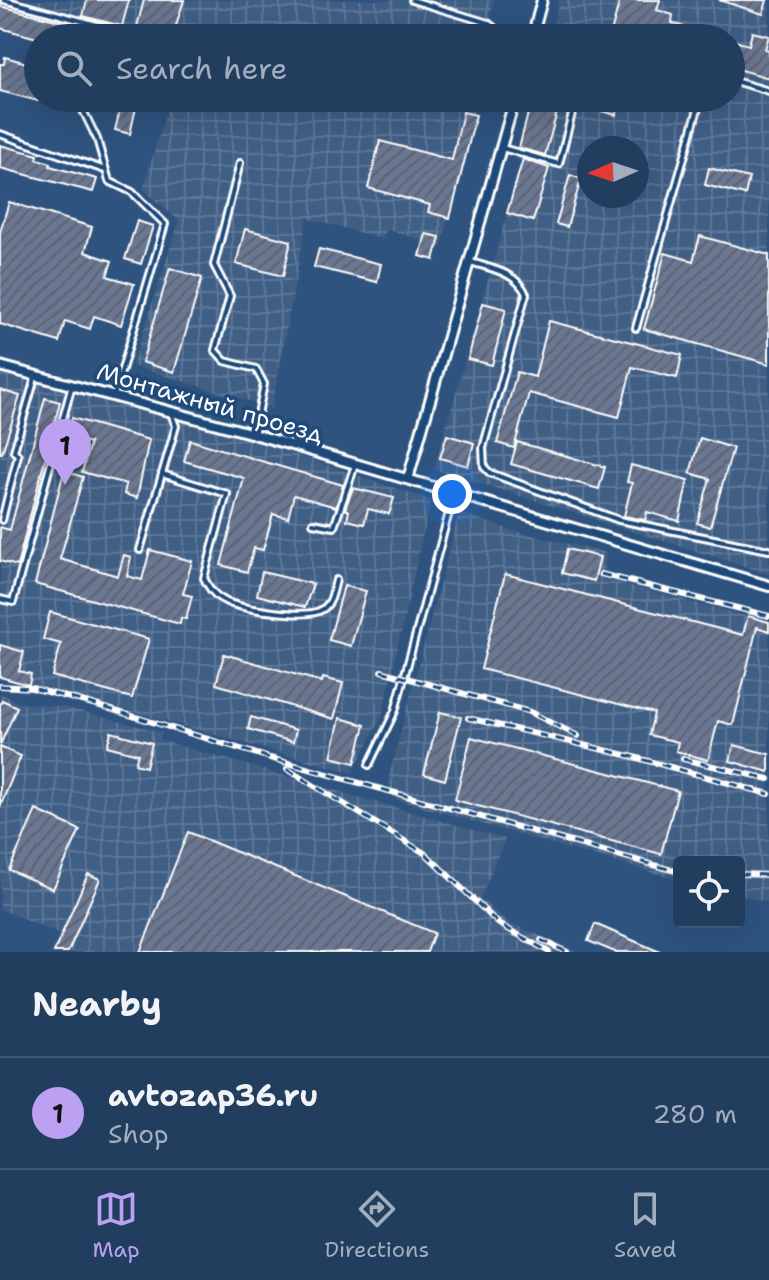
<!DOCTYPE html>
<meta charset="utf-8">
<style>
body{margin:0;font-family:"Shantell Sans",sans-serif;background:#2a4565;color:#f1f3f6}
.controls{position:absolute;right:24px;bottom:24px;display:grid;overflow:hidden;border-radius:8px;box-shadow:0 8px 32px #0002}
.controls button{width:72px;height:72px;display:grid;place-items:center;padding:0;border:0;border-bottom:2px solid #3f5774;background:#223e5f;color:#f1f3f6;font:40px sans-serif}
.compass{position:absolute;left:577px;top:136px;width:72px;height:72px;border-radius:50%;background:#223e5f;box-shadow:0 8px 32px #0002;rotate:267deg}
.you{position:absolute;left:452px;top:494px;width:28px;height:28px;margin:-20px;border:6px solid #fff;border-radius:50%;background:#1a73e8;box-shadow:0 0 0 12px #1a73e833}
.badge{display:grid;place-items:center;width:52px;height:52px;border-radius:50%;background:#bca0f2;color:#111;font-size:26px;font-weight:700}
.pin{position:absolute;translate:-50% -66px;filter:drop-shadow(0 2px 4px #0008)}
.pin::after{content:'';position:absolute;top:42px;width:28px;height:24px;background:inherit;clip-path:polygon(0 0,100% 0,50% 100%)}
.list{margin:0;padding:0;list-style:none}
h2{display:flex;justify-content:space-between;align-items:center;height:104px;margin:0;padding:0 32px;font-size:34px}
h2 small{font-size:26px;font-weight:400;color:#a2aebd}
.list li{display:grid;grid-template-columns:52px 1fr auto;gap:24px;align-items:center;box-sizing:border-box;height:112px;padding:0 32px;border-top:2px solid #3f5774}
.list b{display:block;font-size:30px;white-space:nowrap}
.list p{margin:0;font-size:26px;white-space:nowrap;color:#a2aebd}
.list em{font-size:26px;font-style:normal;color:#a2aebd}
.icon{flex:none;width:44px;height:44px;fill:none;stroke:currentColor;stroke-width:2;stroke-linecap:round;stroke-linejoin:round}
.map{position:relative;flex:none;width:769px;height:952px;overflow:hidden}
.search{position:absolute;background:#223e5f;box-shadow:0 8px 32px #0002;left:24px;right:24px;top:24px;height:88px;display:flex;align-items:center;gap:20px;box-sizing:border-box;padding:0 28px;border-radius:44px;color:#a2aebd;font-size:30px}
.sheet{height:216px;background:#223e5f}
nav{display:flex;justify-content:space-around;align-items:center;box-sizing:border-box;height:112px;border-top:2px solid #3f5774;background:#223e5f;font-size:22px;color:#a2aebd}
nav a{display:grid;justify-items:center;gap:4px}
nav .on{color:#bca0f2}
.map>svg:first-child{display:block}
</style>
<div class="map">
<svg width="769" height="952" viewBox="0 0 769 952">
<defs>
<pattern id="industrial-grid" width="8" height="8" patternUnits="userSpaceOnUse" patternTransform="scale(2)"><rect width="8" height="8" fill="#405e85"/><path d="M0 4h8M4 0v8" fill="none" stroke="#5d7697"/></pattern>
<pattern id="building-hatch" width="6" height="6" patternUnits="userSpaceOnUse" patternTransform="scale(2)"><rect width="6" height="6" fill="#6b7792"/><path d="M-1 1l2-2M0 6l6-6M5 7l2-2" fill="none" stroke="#5c626f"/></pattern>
</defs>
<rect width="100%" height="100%" fill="#2e537f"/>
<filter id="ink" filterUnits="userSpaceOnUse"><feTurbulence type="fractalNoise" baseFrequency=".0125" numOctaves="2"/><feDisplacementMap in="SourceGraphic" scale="16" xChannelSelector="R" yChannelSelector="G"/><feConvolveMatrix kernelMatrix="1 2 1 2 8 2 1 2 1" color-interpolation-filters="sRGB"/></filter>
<g filter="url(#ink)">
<g fill="url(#industrial-grid)" fill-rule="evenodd">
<polygon points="0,0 494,0 486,33 457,25 452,38 128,38 0,6"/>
<path d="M559,0h210v574l-335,-105 88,-308 -6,-2 16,-61h199v-60h-182zM589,148h48v48h-48z"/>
<polygon points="170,98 438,98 437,104 474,111 441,247 386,229 383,239 307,218 272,408 132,366 179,221 143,189"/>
<polygon points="0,373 257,442 431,500 382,717 352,773 0,675"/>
<polygon points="459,512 507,529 606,553 604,579 769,622 769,903 739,895 739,862 679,862 679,880 394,799 388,780"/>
<polygon points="0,693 20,703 64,707 162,732 160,740 505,839 480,899 508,922 578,952 68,952 67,938 0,909"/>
</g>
<g fill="url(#building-hatch)" stroke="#fff" stroke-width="2">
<polygon points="87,0 129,0 122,26 83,16"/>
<polygon points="144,0 184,0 172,38 156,34 156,38 150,38 136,30"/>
<polygon points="620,0 660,0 657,10 673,15 672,23 717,38 628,38 611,33"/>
<polygon points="719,0 767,0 763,14"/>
<polygon points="0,6 119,36 118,38 65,38 49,33 48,38 37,38 0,28"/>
<polygon points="752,32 769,36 765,49 769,50 769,78 731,67 731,40 749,45"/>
<polygon points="5,57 38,66 38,101 0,91 0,64 4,64"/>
<polygon points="123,98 138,99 130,134 115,130"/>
<polygon points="532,98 561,98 545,155 519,148"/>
<polygon points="593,98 620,98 616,115 590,108"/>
<polygon points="463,112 476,115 450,218 428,212 430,205 368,188 380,141 452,160"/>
<polygon points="0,145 38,155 37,159 51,163 50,166 97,179 93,192 0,168"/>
<polygon points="523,159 549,168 533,221 507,213"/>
<polygon points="709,168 749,178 745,195 705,185"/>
<polygon points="570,175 581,179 567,227 556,224"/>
<polygon points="9,202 92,227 85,252 112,261 107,276 134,284 121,325 94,316 90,329 65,321 59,342 0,324 0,232"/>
<polygon points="137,221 153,226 141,264 125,259"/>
<polygon points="245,229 291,241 283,276 236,264"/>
<polygon points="426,234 440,237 434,260 420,256"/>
<polygon points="700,236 769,255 769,364 644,329 665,253 693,261"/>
<polygon points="319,249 381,264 377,282 314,267"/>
<polygon points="170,268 202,278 174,372 142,362"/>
<polygon points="483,303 506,309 492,365 468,359"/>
<polygon points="549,321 682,355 677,378 632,367 619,417 529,393 514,448 497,443 517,372 535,377"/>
<polygon points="0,390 20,396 2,453 0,453"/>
<polygon points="45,398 60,402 17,566 0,561 0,527 10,530"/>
<polygon points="72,418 149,440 137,498 124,494 126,484 82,472 90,443 67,437"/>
<polygon points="447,435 474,443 468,466 440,458"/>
<polygon points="700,438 733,448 710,527 697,523 710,479 690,473"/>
<polygon points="190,440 343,485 336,507 294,495 288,518 273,514 263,550 254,548 247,572 221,565 244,478 184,461"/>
<polygon points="517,442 605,467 599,489 511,464"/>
<polygon points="631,465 688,480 679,521 647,512 645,520 624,516 632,483 627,482"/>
<polygon points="64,471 83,477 60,559 118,576 124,555 131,557 127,576 142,580 150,550 192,561 183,594 192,596 186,619 181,618 180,624 35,584"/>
<polygon points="353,488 394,498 389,514 368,509 364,524 347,520 349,511 345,509"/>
<polygon points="567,549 600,557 594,581 562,573"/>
<polygon points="262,572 313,584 305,607 257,595"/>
<polygon points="505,574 743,635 748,616 769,622 769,631 757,627 733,725 718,721 708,760 676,751 678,742 649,735 654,713 481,669"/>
<polygon points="344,586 366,591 351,646 329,640"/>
<polygon points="50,612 149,639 132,698 52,676 61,644 43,639"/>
<polygon points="0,645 24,652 19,671 31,674 29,685 0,677"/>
<polygon points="224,654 322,682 323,678 343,683 334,719 216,684"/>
<polygon points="2,700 17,707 0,745 0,705"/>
<polygon points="440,712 461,717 445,780 424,774"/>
<polygon points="251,717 296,730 293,742 248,729"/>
<polygon points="340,718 365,725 355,763 331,757"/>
<polygon points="111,732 152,743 146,767 135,764 138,754 107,746"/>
<polygon points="471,737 678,791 661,854 455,800"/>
<polygon points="734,745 769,754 769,772 730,761"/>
<polygon points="0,747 21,756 0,807"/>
<polygon points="36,810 80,830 53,889 9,870"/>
<polygon points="188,832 434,933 427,952 140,952"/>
<polygon points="88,874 100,879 68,952 54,952"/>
<polygon points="595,924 660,952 615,952 588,941"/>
</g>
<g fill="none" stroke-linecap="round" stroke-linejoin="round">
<g stroke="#fff" stroke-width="10">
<g id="service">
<polyline points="4,0 145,38"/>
<polyline points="412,0 488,23 507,38"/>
<polyline points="535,35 551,38"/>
<polyline points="731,80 769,91"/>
<polyline points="78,100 97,139 109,181 132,192 165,224 114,396"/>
<polyline points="0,134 105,170"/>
<polyline points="502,148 559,164 576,98"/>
<polyline points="240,163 214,265 230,296 215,350 225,361 256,369 264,384 254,434"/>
<path d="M471,262c21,7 45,10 55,32l-43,154 1,19 6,6 129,47 150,30"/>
<polyline points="636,328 701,98"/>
<path d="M162,474l65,20 -23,84c5,10 10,18 21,23 15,8 78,17 94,10 13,-5 14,-20 17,-31"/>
<polyline points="2,520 18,455 14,451 35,378"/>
<polyline points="313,523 334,527 355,465"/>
<polyline points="140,550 176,426 171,413"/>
<polyline points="0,599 13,602 72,385"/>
<polyline points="369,765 395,711 454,494"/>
</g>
</g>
<g stroke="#fff" stroke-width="14">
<g id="minor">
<polyline points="532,38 542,0"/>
<polyline points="0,366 254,434 769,586"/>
<polyline points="408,479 515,98"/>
</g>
</g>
<use href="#service" stroke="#1f4a7a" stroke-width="4"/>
<use href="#minor" stroke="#1f4a7a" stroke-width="8"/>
<g stroke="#fff" stroke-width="6">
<g id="rail">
<polyline points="601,574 769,616"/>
<polyline points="381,671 530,712 578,736"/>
<polyline points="0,686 32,688 93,704 270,758 679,872"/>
<polyline points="468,718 630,756 769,794"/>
<polyline points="683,759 769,779"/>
<polyline points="287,769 426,854 499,924 549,952"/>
<polyline points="739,874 769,875"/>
<polyline points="541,940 567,952"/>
</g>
</g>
<use href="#rail" stroke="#1f4a7a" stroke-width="3" stroke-dasharray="9" stroke-linecap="butt"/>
</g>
</g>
<g text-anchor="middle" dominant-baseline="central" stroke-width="7" stroke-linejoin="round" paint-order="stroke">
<g font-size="24" fill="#fff" stroke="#1f4a7a">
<text transform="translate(210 403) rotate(16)">Монтажный проезд</text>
</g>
</g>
</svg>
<div class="controls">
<button><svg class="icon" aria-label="locate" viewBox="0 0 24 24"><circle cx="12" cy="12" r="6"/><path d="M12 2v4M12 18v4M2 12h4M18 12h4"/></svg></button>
</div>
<svg class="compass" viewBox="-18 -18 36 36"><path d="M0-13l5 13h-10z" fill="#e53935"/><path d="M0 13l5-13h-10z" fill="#a2aebd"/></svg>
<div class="you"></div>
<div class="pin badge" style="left:65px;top:485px">1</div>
<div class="search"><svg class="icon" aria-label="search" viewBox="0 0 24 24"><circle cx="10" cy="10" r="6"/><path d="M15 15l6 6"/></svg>Search here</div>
</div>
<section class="sheet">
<h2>Nearby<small></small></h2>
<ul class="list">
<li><span class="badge">1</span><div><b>avtozap36.ru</b><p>Shop</p></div><em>280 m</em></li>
</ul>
</section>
<nav>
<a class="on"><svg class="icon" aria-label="map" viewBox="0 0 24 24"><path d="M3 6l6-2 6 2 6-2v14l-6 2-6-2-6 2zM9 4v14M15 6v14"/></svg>Map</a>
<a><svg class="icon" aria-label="directions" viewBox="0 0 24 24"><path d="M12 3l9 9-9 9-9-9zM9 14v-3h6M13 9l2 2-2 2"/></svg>Directions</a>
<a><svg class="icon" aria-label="saved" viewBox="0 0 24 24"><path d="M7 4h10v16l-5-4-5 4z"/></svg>Saved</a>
</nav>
